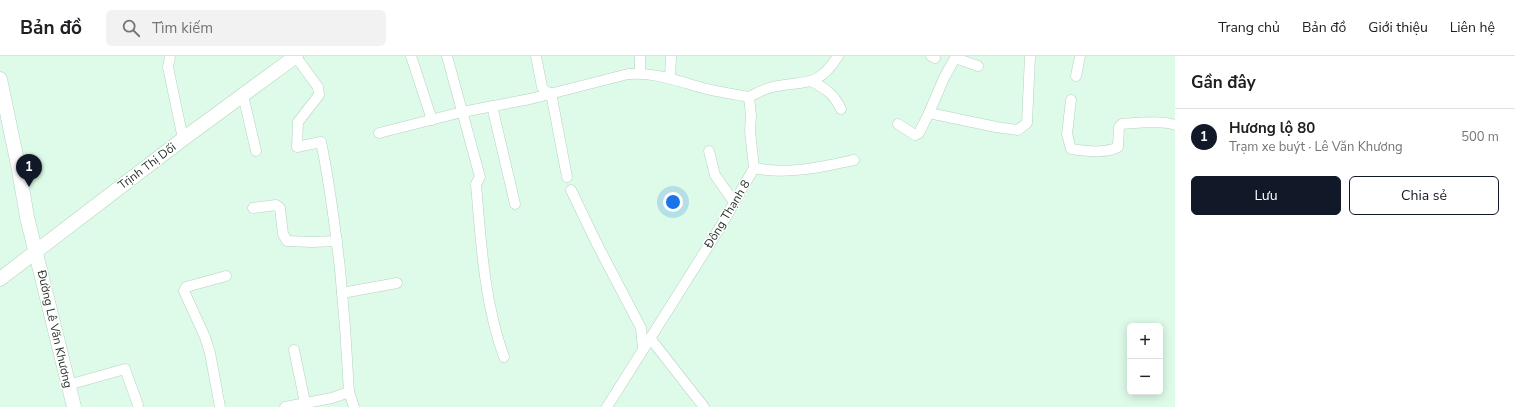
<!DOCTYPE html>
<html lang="vi">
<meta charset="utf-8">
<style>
body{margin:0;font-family:"Nunito Sans",sans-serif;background:#f2f2f2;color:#202124}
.controls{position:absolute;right:12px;bottom:12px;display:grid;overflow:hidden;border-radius:6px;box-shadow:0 2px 10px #0003}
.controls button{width:36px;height:36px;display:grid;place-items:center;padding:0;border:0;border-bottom:1px solid #e0e0e0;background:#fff;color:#202124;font:20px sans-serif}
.you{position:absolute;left:673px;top:146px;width:14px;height:14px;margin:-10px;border:3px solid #fff;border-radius:50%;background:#1a73e8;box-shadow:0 0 0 6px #1a73e833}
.badge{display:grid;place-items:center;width:26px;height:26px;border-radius:50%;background:#111827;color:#fff;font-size:13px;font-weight:700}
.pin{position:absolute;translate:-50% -33px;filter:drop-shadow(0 1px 2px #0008)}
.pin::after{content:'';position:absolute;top:21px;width:14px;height:12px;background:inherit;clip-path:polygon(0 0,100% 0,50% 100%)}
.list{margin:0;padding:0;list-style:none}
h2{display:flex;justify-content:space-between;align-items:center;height:52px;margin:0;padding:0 16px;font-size:17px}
h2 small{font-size:13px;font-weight:400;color:#757577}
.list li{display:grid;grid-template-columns:26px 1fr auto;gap:12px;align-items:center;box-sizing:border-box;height:56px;padding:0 16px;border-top:1px solid #e0e0e0}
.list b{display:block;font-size:15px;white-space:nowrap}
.list p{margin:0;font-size:13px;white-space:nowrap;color:#757577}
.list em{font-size:13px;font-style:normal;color:#757577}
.actions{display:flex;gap:8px;padding:12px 16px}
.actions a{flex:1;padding:9px 0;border:1px solid #111827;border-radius:6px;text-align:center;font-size:14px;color:#111827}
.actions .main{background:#111827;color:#fff}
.icon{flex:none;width:22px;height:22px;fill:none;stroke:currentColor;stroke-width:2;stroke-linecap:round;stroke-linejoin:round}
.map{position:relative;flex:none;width:1175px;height:351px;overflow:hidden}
header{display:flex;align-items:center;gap:24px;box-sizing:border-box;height:56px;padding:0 20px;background:#fff;border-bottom:1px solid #e0e0e0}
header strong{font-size:19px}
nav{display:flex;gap:22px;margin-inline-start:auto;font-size:14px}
.search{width:280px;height:36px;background:#f2f2f2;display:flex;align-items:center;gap:10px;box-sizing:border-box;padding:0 14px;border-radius:6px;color:#757577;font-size:15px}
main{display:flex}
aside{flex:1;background:#fff}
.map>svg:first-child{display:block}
</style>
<header>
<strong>Bản đồ</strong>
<div class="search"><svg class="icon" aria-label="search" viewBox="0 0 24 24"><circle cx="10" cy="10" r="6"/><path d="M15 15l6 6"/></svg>Tìm kiếm</div>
<nav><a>Trang chủ</a><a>Bản đồ</a><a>Giới thiệu</a><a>Liên hệ</a></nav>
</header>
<main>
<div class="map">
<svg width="1175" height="351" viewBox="0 0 1175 351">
<rect width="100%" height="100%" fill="#ddfbe8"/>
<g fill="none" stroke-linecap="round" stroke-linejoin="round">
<g stroke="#b5d2c0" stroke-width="11">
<g id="street">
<polyline points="170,0 168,11 183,83"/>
<polyline points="411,0 432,64"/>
<path d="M447,0l33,121 -4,7c5,58 8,118 28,173"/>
<polyline points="536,0 542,31 545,35 551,37 567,121"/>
<polyline points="931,0 935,2"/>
<polyline points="640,17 640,0"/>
<polyline points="1076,20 1080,0"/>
<polyline points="670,22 671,0"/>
<path d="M811,25c15,8 22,12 30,28"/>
<polyline points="243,39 256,95"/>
<path d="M1071,44l-4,34 4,15c15,2 33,5 47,-2l1,-20 3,-3c14,-1 41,-4 53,1"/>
<polyline points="492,50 515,148"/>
<polyline points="929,57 944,22 955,2 978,10"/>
<polyline points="898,68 915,79 919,77 929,57 996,71 1018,74 1027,67 1030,0"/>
<path d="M379,77l83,-21 68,-13 98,-25c27,-2 50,7 75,14 15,4 31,6 46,9"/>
<polyline points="709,95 715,119 734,146"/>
<path d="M754,112c34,7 67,-1 100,-8"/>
<polyline points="571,134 597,188 641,272 643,293"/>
<polyline points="253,152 276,149 280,152 283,178 287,185 312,186 337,185"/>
<polyline points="342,237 397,227"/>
<polyline points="650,282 704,351"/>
<polyline points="294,294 306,351"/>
<polyline points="68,329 125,313 138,349"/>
<polyline points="349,336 354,351"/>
<polyline points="220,351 210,297 205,281 184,235 186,231 226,220"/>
<path d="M285,351l47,-9 17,-6c-2,-41 -5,-82 -9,-123 -5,-43 -10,-85 -19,-127l-24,5 1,-25 21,-27 -1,-8 -22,-30"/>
<path d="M607,351l112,-178 35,-61 -4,-37 1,-15 -2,-19c6,-3 13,-7 20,-9 33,-9 47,3 69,-32"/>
</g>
</g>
<g stroke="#b5d2c0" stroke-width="15">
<g id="secondary">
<polyline points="0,23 19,114 27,161 74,351"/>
<polyline points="0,223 183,83 296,0"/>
</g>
</g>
<use href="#street" stroke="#fff" stroke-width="10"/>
<use href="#secondary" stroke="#fff" stroke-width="14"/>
</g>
<g text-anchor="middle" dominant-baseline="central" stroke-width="3" stroke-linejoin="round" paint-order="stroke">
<g font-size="12" fill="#28332c" stroke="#fff">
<text transform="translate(147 110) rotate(-37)">Trịnh Thị Dối</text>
<text transform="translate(727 158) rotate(-59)">Đông Thạnh 8</text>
<text transform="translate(55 273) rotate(77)">Đường Lê Văn Khương</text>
</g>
</g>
</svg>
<div class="controls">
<button>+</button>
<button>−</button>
</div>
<div class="you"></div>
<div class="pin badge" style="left:29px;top:131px">1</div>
</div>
<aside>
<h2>Gần đây<small></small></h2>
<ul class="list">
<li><span class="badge">1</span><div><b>Hương lộ 80</b><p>Trạm xe buýt · Lê Văn Khương</p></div><em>500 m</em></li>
</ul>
<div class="actions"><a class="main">Lưu</a><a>Chia sẻ</a></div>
</aside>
</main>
